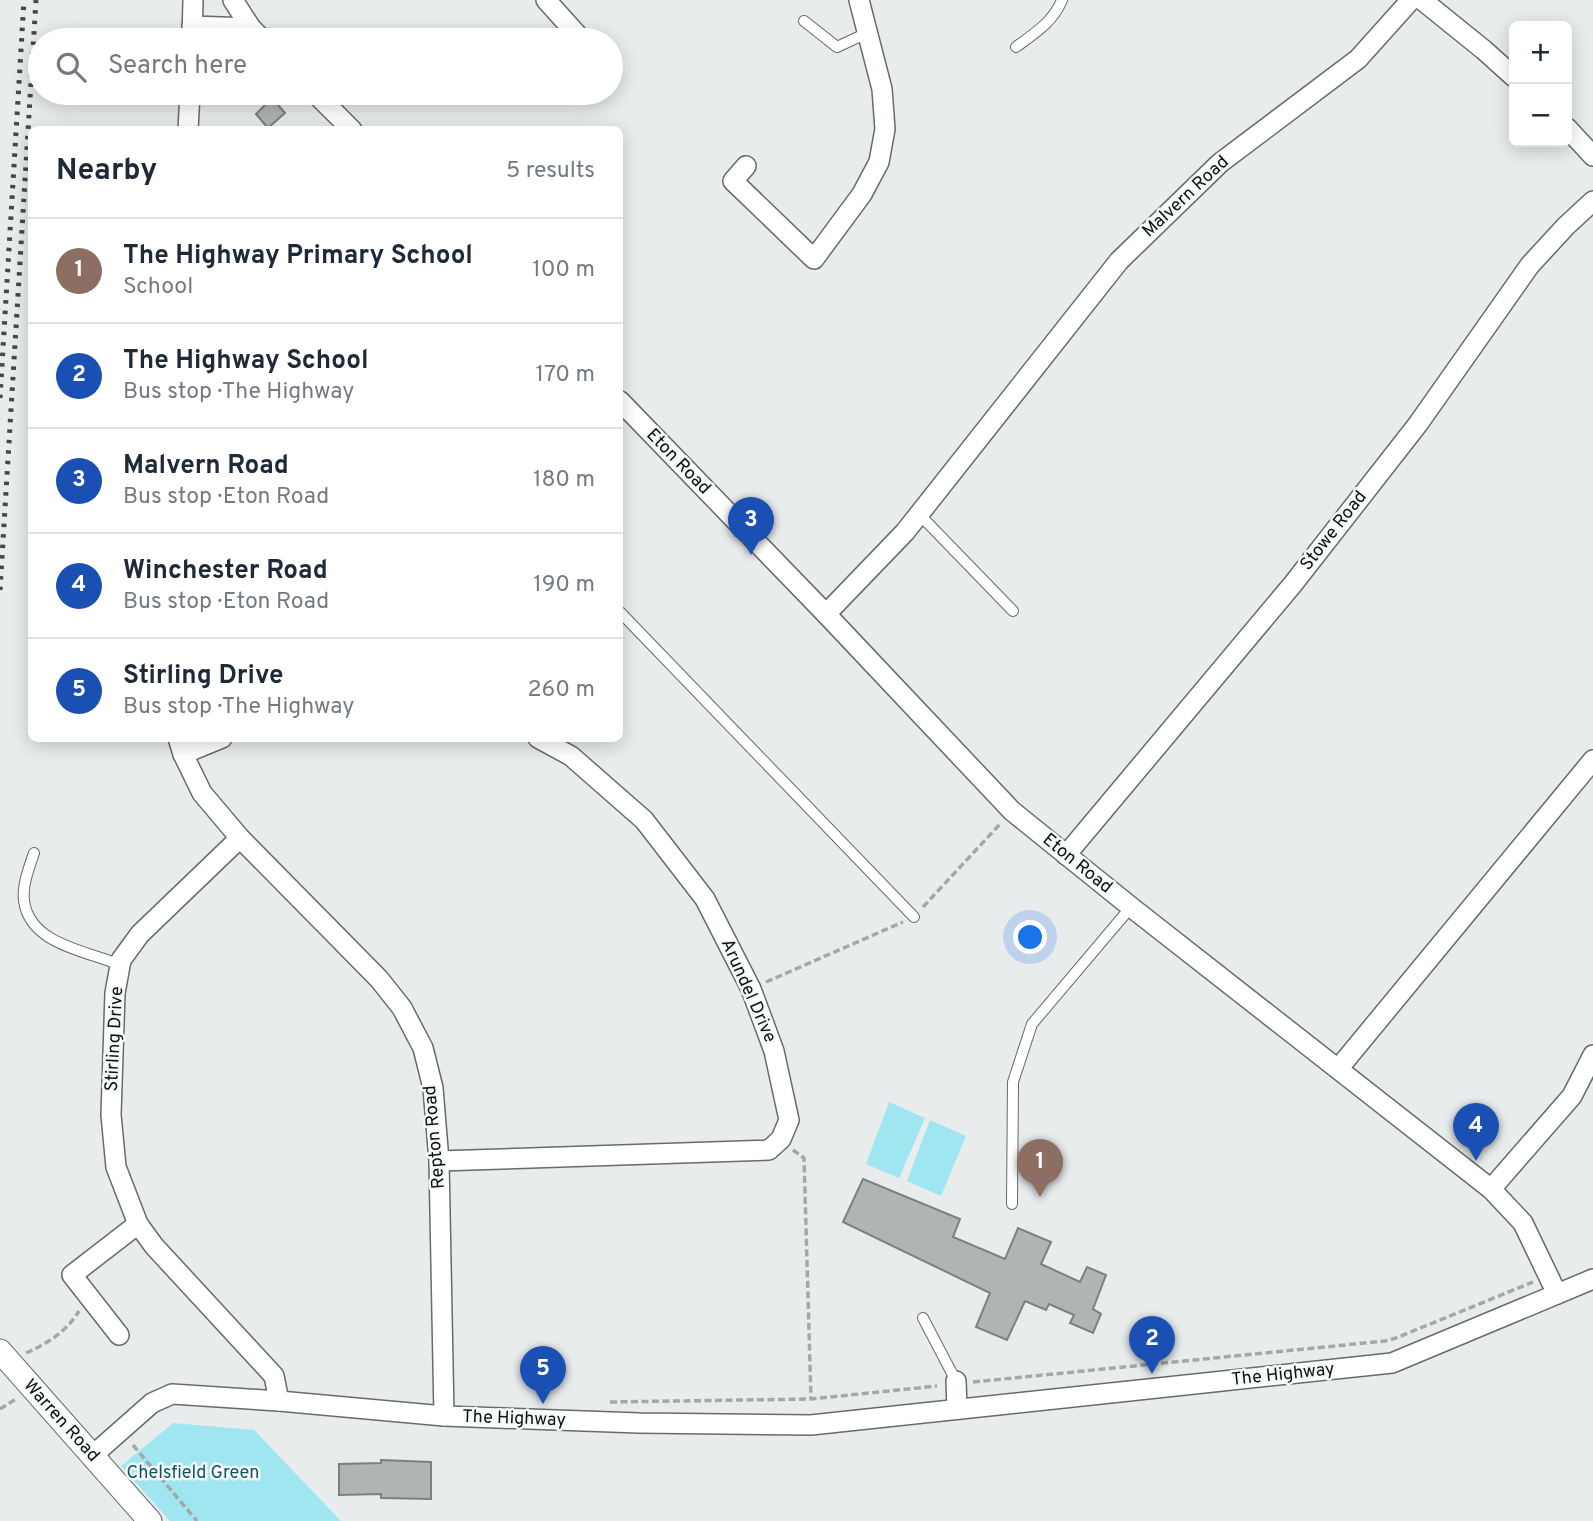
<!DOCTYPE html>
<meta charset="utf-8">
<style>
body{margin:0;font-family:Overpass,sans-serif;background:#f2f2f3;color:#1f2937}
.controls{position:absolute;right:21px;top:21px;display:grid;overflow:hidden;border-radius:10px;box-shadow:0 4px 18px #0003}
.controls button{width:63px;height:63px;display:grid;place-items:center;padding:0;border:0;border-bottom:2px solid #e0e1e3;background:#fff;color:#1f2937;font:35px sans-serif}
.you{position:absolute;left:1031px;top:938px;width:24px;height:24px;margin:-18px;border:5px solid #fff;border-radius:50%;background:#1a73e8;box-shadow:0 0 0 10px #1a73e833}
.badge{display:grid;place-items:center;width:46px;height:46px;border-radius:50%;background:#1a73e8;color:#fff;font-size:23px;font-weight:700}
.pin{position:absolute;translate:-50% -58px;filter:drop-shadow(0 2px 4px #0008)}
.pin::after{content:'';position:absolute;top:37px;width:24px;height:21px;background:inherit;clip-path:polygon(0 0,100% 0,50% 100%)}
.list{margin:0;padding:0;list-style:none}
h2{display:flex;justify-content:space-between;align-items:center;height:91px;margin:0;padding:0 28px;font-size:30px}
h2 small{font-size:23px;font-weight:400;color:#747a83}
.list li{display:grid;grid-template-columns:46px 1fr auto;gap:21px;align-items:center;box-sizing:border-box;height:105px;padding:0 28px;border-top:2px solid #e0e1e3}
.list b{display:block;font-size:26px;white-space:nowrap}
.list p{margin:0;font-size:23px;white-space:nowrap;color:#747a83}
.list em{font-size:23px;font-style:normal;color:#747a83}
.icon{flex:none;width:38px;height:38px;fill:none;stroke:currentColor;stroke-width:2;stroke-linecap:round;stroke-linejoin:round}
.map{position:relative;flex:none;width:1593px;height:1521px;overflow:hidden}
.search{position:absolute;background:#fff;box-shadow:0 4px 18px #0003;left:28px;top:28px;width:595px;height:77px;display:flex;align-items:center;gap:18px;box-sizing:border-box;padding:0 24px;border-radius:38px;color:#747a83;font-size:26px}
.panel{position:absolute;background:#fff;box-shadow:0 4px 18px #0003;left:28px;top:126px;width:595px;height:616px;border-radius:10px}
.map>svg:first-child{display:block}
</style>
<div class="map">
<svg width="1593" height="1521" viewBox="0 0 1593 1521">
<rect width="100%" height="100%" fill="#e8eced"/>
<g fill="#9fe6f1">
<polygon points="889,1102 925,1118 899,1178 866,1164"/>
<polygon points="930,1120 966,1136 941,1196 907,1181"/>
<polygon points="173,1423 254,1430 341,1521 170,1521 121,1466"/>
</g>
<g fill="#b0b4b5" stroke="#7c8081" stroke-width="2">
<polygon points="272,98 285,113 268,128 256,114"/>
<polygon points="863,1179 960,1219 953,1237 1005,1259 1018,1228 1051,1242 1041,1264 1080,1282 1087,1267 1106,1275 1093,1309 1101,1314 1093,1333 1070,1323 1074,1315 1049,1304 1046,1310 1025,1301 1007,1340 976,1327 990,1293 843,1222"/>
<polygon points="381,1460 431,1462 431,1499 381,1498 381,1494 339,1495 339,1464 381,1463"/>
</g>
<g fill="none" stroke-linecap="round" stroke-linejoin="round">
<g stroke="#676b6b" stroke-width="12">
<g id="service">
<polyline points="804,21 837,47 867,33"/>
<path d="M1016,47c19,-14 37,-25 46,-47"/>
<polyline points="919,514 1013,611"/>
<polyline points="620,612 914,917"/>
<path d="M34,853c-5,15 -12,32 -10,48 6,44 64,50 96,64"/>
<polyline points="1012,1204 1013,1082 1032,1024 1131,907"/>
<polyline points="923,1318 956,1381"/>
</g>
</g>
<g stroke="#676b6b" stroke-width="22">
<g id="minor">
<polyline points="233,0 251,28 263,40"/>
<polyline points="546,0 582,40"/>
<polyline points="1422,0 1484,50 1514,77"/>
<polyline points="192,26 251,28"/>
<polyline points="192,40 193,0"/>
<polyline points="315,93 352,130"/>
<polyline points="1567,128 1593,156"/>
<polyline points="188,130 190,93"/>
<polyline points="746,166 733,181 814,259 862,194 879,162 885,129 882,89 859,0"/>
<polyline points="620,401 826,614 1012,811 1131,907 1491,1189 1523,1223 1557,1294"/>
<polyline points="826,614 905,532 1119,261 1220,163 1358,59 1411,0"/>
<polyline points="178,738 183,754 202,793 240,838 379,979 402,1008 423,1048 433,1088 439,1161 444,1416"/>
<polyline points="183,754 222,738"/>
<polyline points="240,838 140,934 121,960 115,993 111,1115 116,1167 138,1224 154,1246 274,1376 279,1401"/>
<polyline points="1066,855 1293,584 1418,424 1530,265 1566,226 1593,201"/>
<polyline points="1338,1069 1593,760"/>
<polyline points="439,1161 769,1150 781,1139 789,1120 774,1051 751,989 705,899 644,820 571,756 538,738"/>
<polyline points="1491,1189 1572,1096 1593,1055"/>
<polyline points="119,1335 72,1275 138,1224"/>
<polyline points="956,1381 957,1409"/>
<polyline points="92,1456 152,1403 172,1394 279,1401 444,1416 639,1423 811,1425 1392,1363 1593,1279"/>
</g>
</g>
<g stroke="#676b6b" stroke-width="25">
<polyline id="tertiary" points="0,1351 150,1521"/>
</g>
<g stroke="#a5a8a9" stroke-width="3.5" stroke-dasharray="7 3.5" stroke-linecap="butt">
<polyline points="923,907 1001,823"/>
<polyline points="766,982 903,922"/>
<polyline points="793,1150 804,1158 811,1399"/>
<path d="M26,1353c21,-9 41,-22 53,-42"/>
<polyline points="973,1382 1385,1341 1396,1338 1533,1282"/>
<polyline points="610,1402 811,1399 937,1386"/>
<polyline points="0,1409 16,1399"/>
<polyline points="133,1445 197,1521"/>
</g>
<use href="#service" stroke="#fff" stroke-width="10"/>
<use href="#minor" stroke="#fff" stroke-width="19"/>
<use href="#tertiary" stroke="#fff" stroke-width="23"/>
<g stroke="#464748" stroke-width="5" stroke-dasharray="3.5 7" stroke-linecap="butt">
<polyline points="0,398 24,0"/>
<polyline points="0,590 36,0"/>
</g>
</g>
<g text-anchor="middle" dominant-baseline="central" stroke-width="5" stroke-linejoin="round" paint-order="stroke">
<g font-size="18" fill="#0f1011" stroke="#f5f9fa">
<text transform="translate(1186 197) rotate(-43)">Malvern Road</text>
<text transform="translate(678 462) rotate(46)">Eton Road</text>
<text transform="translate(1334 531) rotate(-52)">Stowe Road</text>
<text transform="translate(1077 864) rotate(39)">Eton Road</text>
<text transform="translate(748 991) rotate(66)">Arundel Drive</text>
<text transform="translate(115 1039) rotate(-87)">Stirling Drive</text>
<text transform="translate(435 1137) rotate(-95)">Repton Road</text>
<text transform="translate(1283 1375) rotate(-6)">The Highway</text>
<text transform="translate(514 1419) rotate(2)">The Highway</text>
<text transform="translate(61 1421) rotate(48)">Warren Road</text>
</g>
<g font-size="18" fill="#0b565f" stroke="#f5f9fa">
<text x="193" y="1473">Chelsfield Green</text>
</g>
</g>
</svg>
<div class="controls">
<button>+</button>
<button>−</button>
</div>
<div class="you"></div>
<div class="pin badge" style="left:1040px;top:1197px;background:#8d6e63">1</div>
<div class="pin badge" style="left:1152px;top:1374px;background:#1a4fb4">2</div>
<div class="pin badge" style="left:751px;top:555px;background:#1a4fb4">3</div>
<div class="pin badge" style="left:1476px;top:1161px;background:#1a4fb4">4</div>
<div class="pin badge" style="left:543px;top:1404px;background:#1a4fb4">5</div>
<div class="search"><svg class="icon" aria-label="search" viewBox="0 0 24 24"><circle cx="10" cy="10" r="6"/><path d="M15 15l6 6"/></svg>Search here</div>
<section class="panel">
<h2>Nearby<small>5 results</small></h2>
<ul class="list">
<li><span class="badge" style="background:#8d6e63">1</span><div><b>The Highway Primary School</b><p>School</p></div><em>100 m</em></li>
<li><span class="badge" style="background:#1a4fb4">2</span><div><b>The Highway School</b><p>Bus stop · The Highway</p></div><em>170 m</em></li>
<li><span class="badge" style="background:#1a4fb4">3</span><div><b>Malvern Road</b><p>Bus stop · Eton Road</p></div><em>180 m</em></li>
<li><span class="badge" style="background:#1a4fb4">4</span><div><b>Winchester Road</b><p>Bus stop · Eton Road</p></div><em>190 m</em></li>
<li><span class="badge" style="background:#1a4fb4">5</span><div><b>Stirling Drive</b><p>Bus stop · The Highway</p></div><em>260 m</em></li>
</ul>
</section>
</div>
